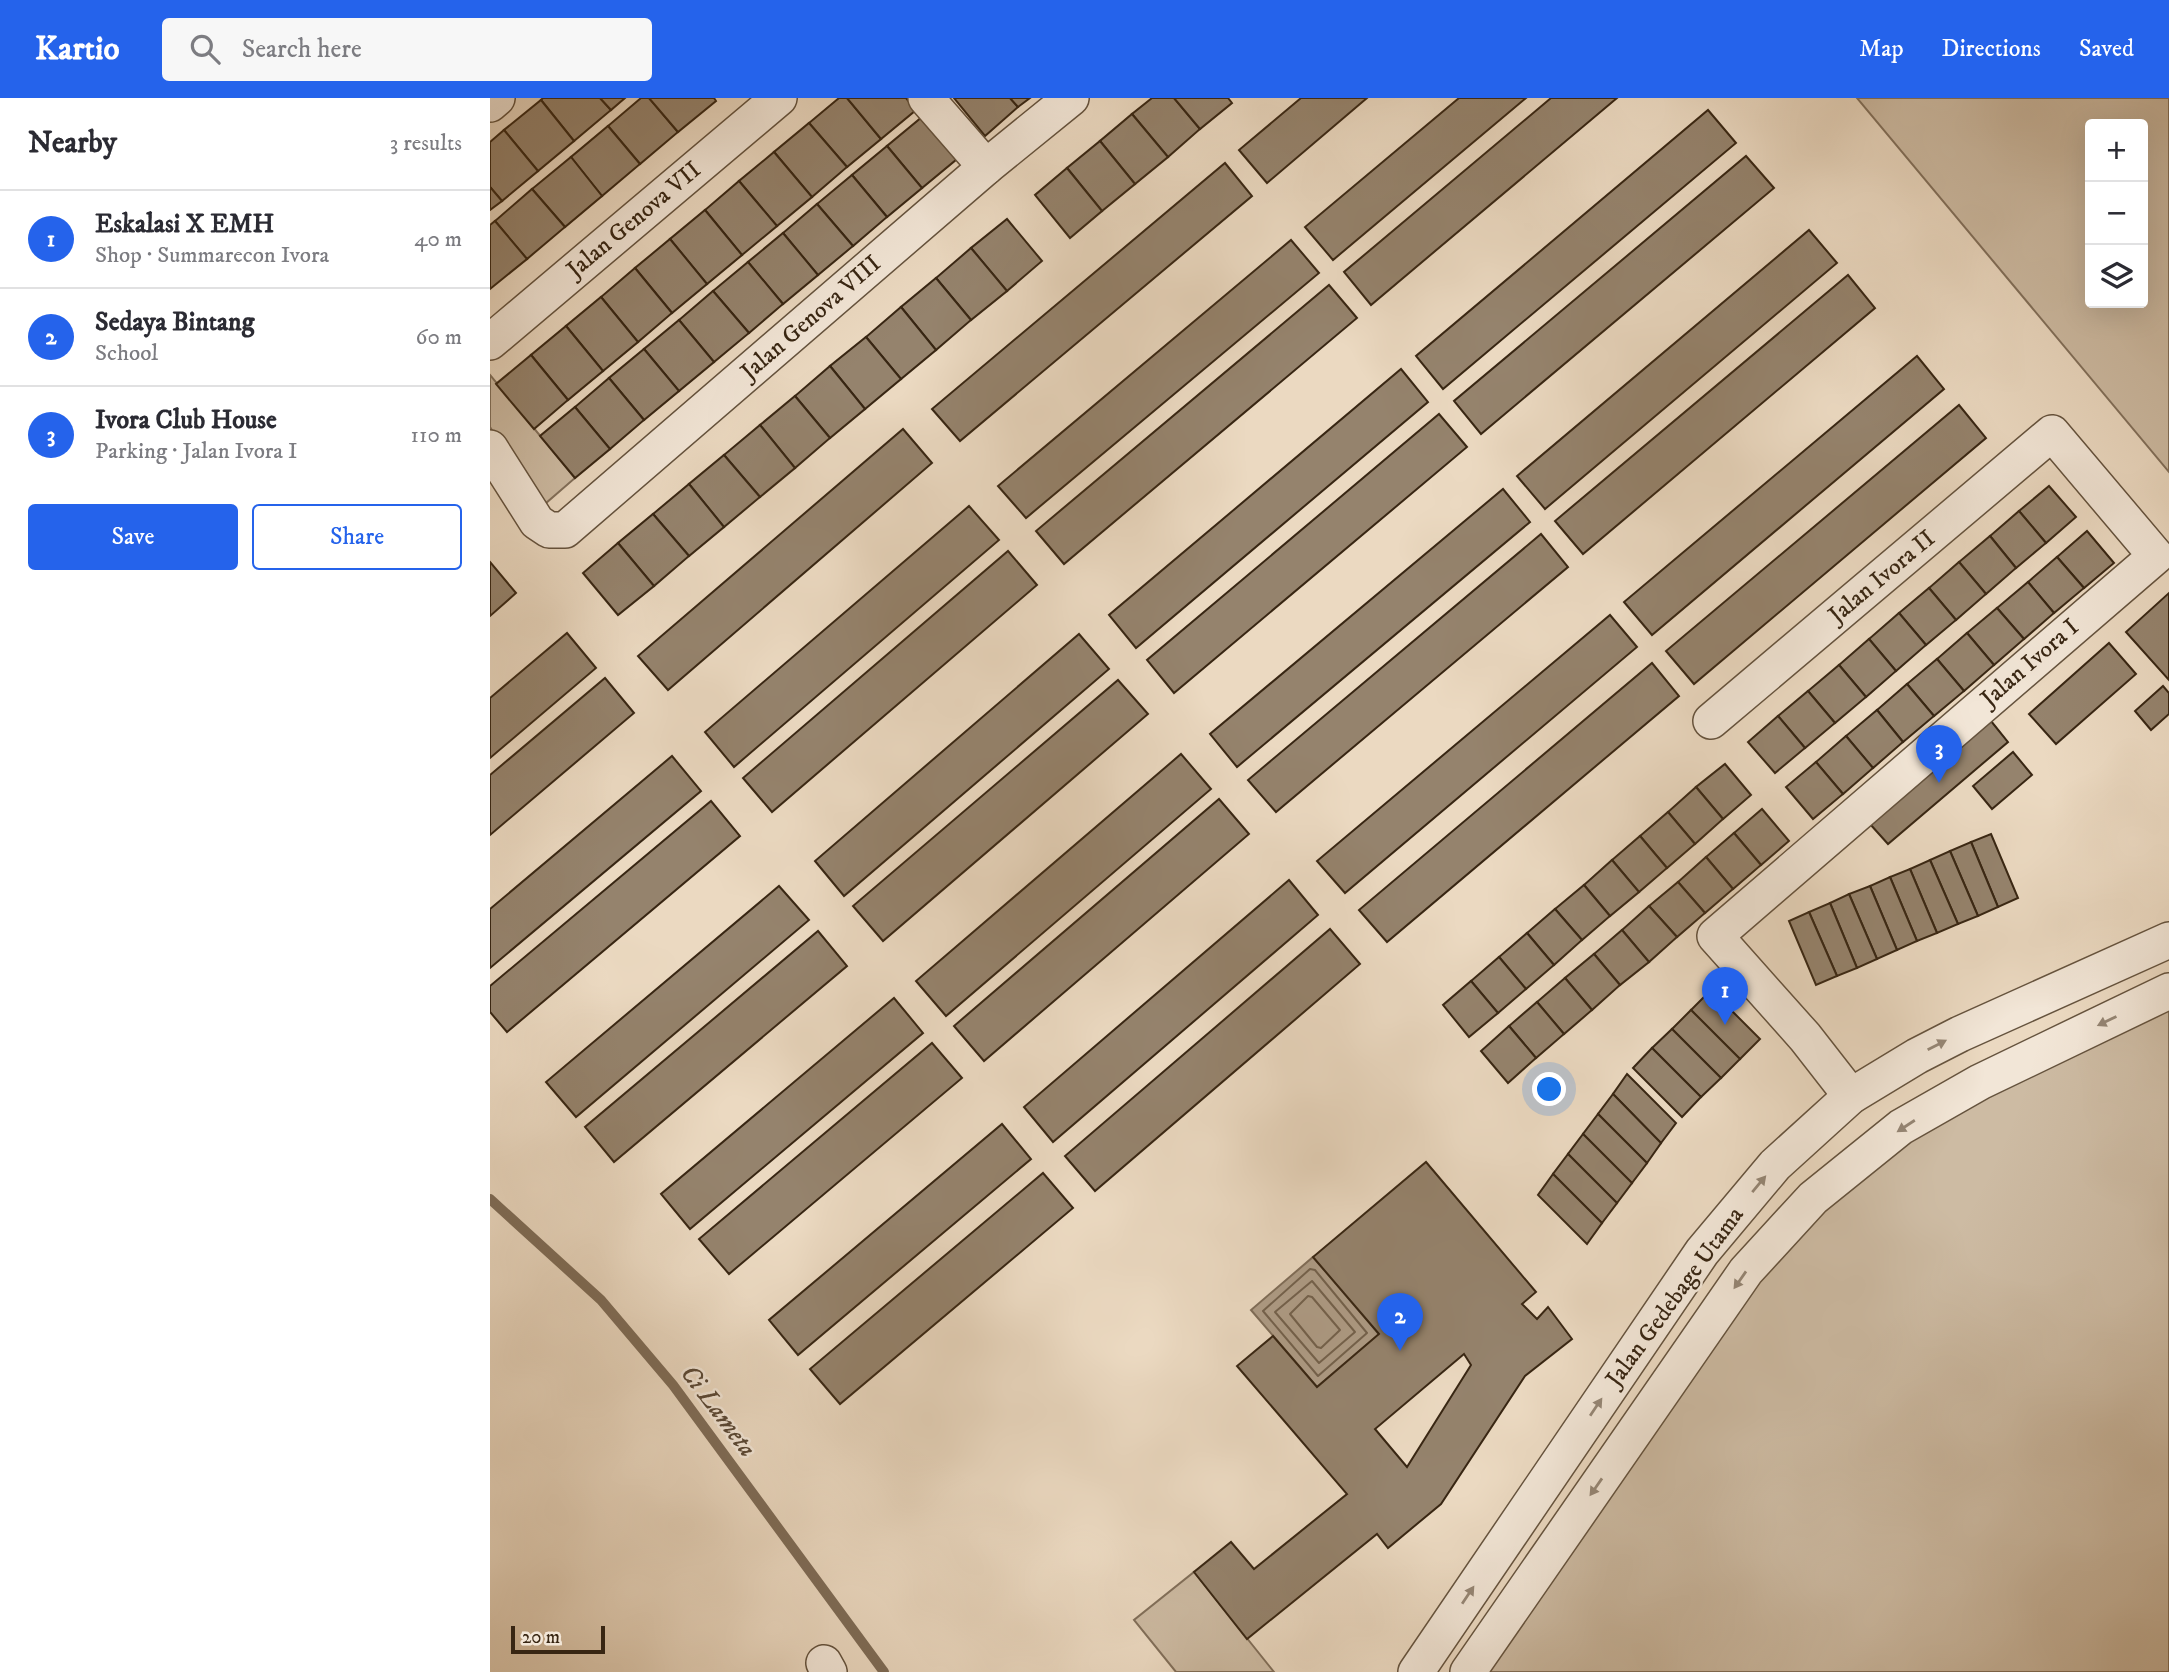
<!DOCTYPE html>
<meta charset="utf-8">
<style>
body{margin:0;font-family:"IM FELL DW Pica",serif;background:#f7f7f7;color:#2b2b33}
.controls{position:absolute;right:21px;top:21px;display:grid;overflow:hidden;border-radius:7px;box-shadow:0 7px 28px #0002}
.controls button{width:63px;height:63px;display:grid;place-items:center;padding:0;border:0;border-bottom:2px solid #e1e1e2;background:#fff;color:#2b2b33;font:35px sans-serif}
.scale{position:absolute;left:21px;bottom:18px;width:94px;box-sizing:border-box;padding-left:7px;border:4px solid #382613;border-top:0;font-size:19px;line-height:24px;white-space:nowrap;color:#382613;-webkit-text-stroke:5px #f2e6d7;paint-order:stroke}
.you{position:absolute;left:1060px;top:992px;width:24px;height:24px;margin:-18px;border:5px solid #fff;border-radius:50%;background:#1a73e8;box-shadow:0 0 0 10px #1a73e833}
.badge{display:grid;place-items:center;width:46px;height:46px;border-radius:50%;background:#2563eb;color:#fff;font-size:23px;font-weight:700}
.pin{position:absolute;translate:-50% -58px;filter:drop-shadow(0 2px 4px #0008)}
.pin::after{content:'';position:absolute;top:37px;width:24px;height:21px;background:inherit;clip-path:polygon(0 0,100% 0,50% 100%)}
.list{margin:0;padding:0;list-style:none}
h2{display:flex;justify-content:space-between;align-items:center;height:91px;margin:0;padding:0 28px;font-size:30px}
h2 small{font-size:23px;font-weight:400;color:#7c7c81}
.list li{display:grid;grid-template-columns:46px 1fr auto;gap:21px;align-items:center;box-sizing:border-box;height:98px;padding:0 28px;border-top:2px solid #e1e1e2}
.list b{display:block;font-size:26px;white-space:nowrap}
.list p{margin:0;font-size:23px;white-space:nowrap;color:#7c7c81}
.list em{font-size:23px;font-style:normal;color:#7c7c81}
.actions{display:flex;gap:14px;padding:21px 28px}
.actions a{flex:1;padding:16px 0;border:2px solid #2563eb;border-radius:7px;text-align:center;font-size:24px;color:#2563eb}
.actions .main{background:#2563eb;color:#fff}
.icon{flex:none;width:38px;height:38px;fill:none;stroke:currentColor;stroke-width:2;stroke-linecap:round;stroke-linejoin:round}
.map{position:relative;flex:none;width:1679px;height:1574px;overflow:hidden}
header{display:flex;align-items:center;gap:42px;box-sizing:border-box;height:98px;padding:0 35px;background:#2563eb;color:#fff}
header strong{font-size:33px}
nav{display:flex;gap:38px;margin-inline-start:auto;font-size:24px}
.search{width:490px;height:63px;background:#f7f7f7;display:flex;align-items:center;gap:18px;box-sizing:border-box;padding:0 24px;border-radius:7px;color:#7c7c81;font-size:26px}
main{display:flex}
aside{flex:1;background:#fff}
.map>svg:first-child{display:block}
</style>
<header>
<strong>Kartio</strong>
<div class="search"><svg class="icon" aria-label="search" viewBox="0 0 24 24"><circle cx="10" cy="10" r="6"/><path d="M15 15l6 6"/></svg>Search here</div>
<nav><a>Map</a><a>Directions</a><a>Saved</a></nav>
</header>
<main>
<aside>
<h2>Nearby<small>3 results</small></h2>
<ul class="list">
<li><span class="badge">1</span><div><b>Eskalasi X EMH</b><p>Shop · Summarecon Ivora</p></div><em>40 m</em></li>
<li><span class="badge">2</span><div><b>Sedaya Bintang</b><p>School</p></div><em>60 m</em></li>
<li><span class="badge">3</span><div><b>Ivora Club House</b><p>Parking · Jalan Ivora I</p></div><em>110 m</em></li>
</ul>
<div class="actions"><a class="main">Save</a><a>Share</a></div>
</aside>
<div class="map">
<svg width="1679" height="1574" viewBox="0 0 1679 1574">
<rect width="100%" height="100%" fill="#ebd9c1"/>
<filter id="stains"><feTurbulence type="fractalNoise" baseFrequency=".00286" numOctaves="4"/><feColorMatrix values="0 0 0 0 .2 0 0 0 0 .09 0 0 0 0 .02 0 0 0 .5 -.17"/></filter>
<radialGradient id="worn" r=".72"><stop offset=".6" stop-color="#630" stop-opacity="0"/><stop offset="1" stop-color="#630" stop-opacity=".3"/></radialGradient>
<g fill="#cdbba3" stroke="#82705b" stroke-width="2" fill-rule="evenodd">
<path d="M1367,0h312v374zM1600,26h53v179h-53z"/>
<polygon points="0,277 85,380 56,405 31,378 0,329"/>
<polygon points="1679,912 1679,1574 999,1574 1270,1183 1334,1111 1421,1043 1497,999"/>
<polygon points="704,1474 784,1574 686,1574 644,1522"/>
</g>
<polygon fill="#ae9c86" stroke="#7f6d58" stroke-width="2" points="823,1159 889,1236 827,1289 761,1212"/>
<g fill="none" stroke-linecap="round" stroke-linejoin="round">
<g stroke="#73614c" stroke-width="2">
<polygon points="820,1171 825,1172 877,1235 828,1278 773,1213"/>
<polygon points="822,1183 865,1234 829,1265 785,1214"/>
<polygon points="818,1198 822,1199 850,1232 831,1250 827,1249 800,1216"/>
</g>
<polyline stroke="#7f6d58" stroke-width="10" points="0,1101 111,1202 183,1287 394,1574"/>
</g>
<g fill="#95836d" stroke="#382613" stroke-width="2" fill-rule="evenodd">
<polygon points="53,0 110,0 121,12 84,43 51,2"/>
<polygon points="110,0 135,0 121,12"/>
<polygon points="151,0 159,0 188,34 150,66 118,28"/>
<polygon points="159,0 224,0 226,3 188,34"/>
<polygon points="349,0 357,0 391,41 357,69 319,25"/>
<polygon points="357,0 416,0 426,12 391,41"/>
<polygon points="464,0 520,0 528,9 495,38"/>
<polygon points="520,0 540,0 528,9"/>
<polygon points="662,0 684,0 710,31 678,59 642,16"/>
<polygon points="684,0 738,0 742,5 710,31"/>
<polygon points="811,0 877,0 777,85 749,52"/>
<polygon points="969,0 1036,0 843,162 815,129"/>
<polygon points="1061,0 1127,0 881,207 854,174"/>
<polygon points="51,2 84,43 48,73 14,32"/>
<polygon points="1218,12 1246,45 953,291 926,258"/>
<polygon points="642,16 678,59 645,86 610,43"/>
<polygon points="432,19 467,61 432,90 397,48"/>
<polygon points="319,25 357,69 322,99 284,54"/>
<polygon points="118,28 150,66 112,98 81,59"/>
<polygon points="14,32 48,73 12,103 0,89 0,44"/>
<polygon points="610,43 645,86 612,113 577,70"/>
<polygon points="397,48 432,90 397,119 362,77"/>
<polygon points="284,54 322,99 287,128 249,83"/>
<polygon points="1256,58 1284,90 991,336 964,303"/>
<polygon points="81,59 112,98 75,129 42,91"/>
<polygon points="735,65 762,98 470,343 442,311"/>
<polygon points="577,70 612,113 580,140 545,97"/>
<polygon points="362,77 397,119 363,148 327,106"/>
<polygon points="249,83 287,128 252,157 215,112"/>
<polygon points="0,89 12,103 0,112"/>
<polygon points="42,91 75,129 37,161 5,123"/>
<polygon points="327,106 363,148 328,177 293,135"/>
<polygon points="215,112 252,157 217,186 180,141"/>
<polygon points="517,121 552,163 517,193 481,150"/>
<polygon points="5,123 37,161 0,191 0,127"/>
<polygon points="1319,132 1347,165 1055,411 1027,378"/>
<polygon points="293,135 328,177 293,206 258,164"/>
<polygon points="180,141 217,186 182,215 145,170"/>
<polygon points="801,142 829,175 536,420 508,388"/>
<polygon points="481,150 517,193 481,222 446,180"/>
<polygon points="258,164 293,206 259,235 223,193"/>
<polygon points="145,170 182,215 148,244 111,199"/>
<polygon points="1358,177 1385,210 1093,456 1065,423"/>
<polygon points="446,180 481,222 446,252 411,209"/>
<polygon points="839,187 867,220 574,466 546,433"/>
<polygon points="223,193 259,235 224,264 189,222"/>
<polygon points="111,199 148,244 113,273 76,228"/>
<polygon points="411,209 446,252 411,281 376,239"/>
<polygon points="189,222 224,264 189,293 154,251"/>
<polygon points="76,228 113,273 78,302 41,257"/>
<polygon points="376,239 411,281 375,311 340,268"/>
<polygon points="154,251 189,293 154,322 119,280"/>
<polygon points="41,257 78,302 44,331 6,286"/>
<polygon points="1427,258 1454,291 1162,537 1134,504"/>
<polygon points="340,268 375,311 340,340 305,298"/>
<polygon points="911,271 938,304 646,550 619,517"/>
<polygon points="119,280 154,322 120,351 85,309"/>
<polygon points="305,298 340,340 305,370 270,327"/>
<polygon points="1469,307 1496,340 1204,586 1176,553"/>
<polygon points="85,309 120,351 85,380 50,338"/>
<polygon points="949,316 977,349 684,595 657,562"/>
<polygon points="270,327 305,370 270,399 234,357"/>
<polygon points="413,331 442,365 178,592 148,558"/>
<polygon points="234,357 270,399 234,429 199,386"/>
<polygon points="199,386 234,429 199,458 163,416"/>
<polygon points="1559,388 1586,419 1556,445 1529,413"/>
<polygon points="1013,391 1040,424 747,669 720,636"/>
<polygon points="479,408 509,442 244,669 215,634"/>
<polygon points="1529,413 1556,445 1526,470 1500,438"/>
<polygon points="163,416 199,458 164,488 128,445"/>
<polygon points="1597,433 1624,465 1594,490 1567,459"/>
<polygon points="1051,436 1078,469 786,714 758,682"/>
<polygon points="1500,438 1526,470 1496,496 1469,464"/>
<polygon points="128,445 164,488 128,517 93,475"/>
<polygon points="518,453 547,487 282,714 253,680"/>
<polygon points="1567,459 1594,490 1564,515 1538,484"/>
<polygon points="0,464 26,495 0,518"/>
<polygon points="1469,464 1496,496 1466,522 1439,490"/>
<polygon points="1538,484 1564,515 1534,541 1507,510"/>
<polygon points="1439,490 1466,522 1436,547 1409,515"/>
<polygon points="1679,495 1679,582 1636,534"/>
<polygon points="1507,510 1534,541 1504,567 1477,535"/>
<polygon points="1409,515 1436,547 1406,573 1379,541"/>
<polygon points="1120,517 1147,549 855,795 827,763"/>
<polygon points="77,535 106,570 0,660 0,600"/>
<polygon points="1477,535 1504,567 1474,593 1447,561"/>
<polygon points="589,536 619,571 354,798 325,763"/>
<polygon points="1379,541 1406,573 1376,599 1349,567"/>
<polygon points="1619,545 1646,576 1566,646 1539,616"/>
<polygon points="1447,561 1474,593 1444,618 1417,586"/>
<polygon points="1162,565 1189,598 897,844 869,812"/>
<polygon points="1349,567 1376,599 1345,625 1318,593"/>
<polygon points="115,580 144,615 0,737 0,677"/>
<polygon points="628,582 658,616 393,843 363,808"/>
<polygon points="1417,586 1444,618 1413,644 1387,612"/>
<polygon points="1673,588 1679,595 1679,616 1661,632 1645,613"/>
<polygon points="1318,593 1345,625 1315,650 1288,618"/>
<polygon points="1387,612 1413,644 1383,670 1356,638"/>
<polygon points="1288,618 1315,650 1285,675 1258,644"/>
<polygon points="1501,623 1518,644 1398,746 1380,726"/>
<polygon points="1356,638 1383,670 1353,696 1326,664"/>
<polygon points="1523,654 1542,677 1502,711 1483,688"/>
<polygon points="691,656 721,691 456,918 426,883"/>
<polygon points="182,658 211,693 0,870 0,811"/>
<polygon points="1326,664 1353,696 1323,721 1296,689"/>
<polygon points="1235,666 1261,697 1233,721 1206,689"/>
<polygon points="1206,689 1233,721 1205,746 1178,714"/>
<polygon points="729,701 759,736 494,963 464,928"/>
<polygon points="221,703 250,738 17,934 0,914 0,888"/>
<polygon points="1272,711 1299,743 1271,767 1244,735"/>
<polygon points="1178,714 1205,746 1177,770 1150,738"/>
<polygon points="1244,735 1271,767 1243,791 1216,759"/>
<polygon points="1501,736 1528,800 1508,809 1481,744"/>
<polygon points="1150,738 1177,770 1149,794 1122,762"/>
<polygon points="1481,744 1508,809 1488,818 1460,753"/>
<polygon points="1460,753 1488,818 1468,826 1440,762"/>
<polygon points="1216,759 1243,791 1215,815 1188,784"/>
<polygon points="1122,762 1149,794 1120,818 1094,787"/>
<polygon points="1440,762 1468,826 1447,835 1420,771"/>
<polygon points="1420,771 1447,835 1427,843 1400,779"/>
<polygon points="1400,779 1427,843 1407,852 1380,788"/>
<polygon points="799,782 828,817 563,1044 534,1009"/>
<polygon points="1188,784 1215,815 1187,839 1159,808"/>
<polygon points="1094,787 1120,818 1092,842 1065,811"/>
<polygon points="289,788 319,822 86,1019 56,984"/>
<polygon points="1380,788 1407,852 1387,861 1359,796"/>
<polygon points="1359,796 1387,861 1367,870 1340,805"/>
<polygon points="1340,805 1367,870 1347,878 1319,814"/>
<polygon points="1159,808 1187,839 1159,864 1132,832"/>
<polygon points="1065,811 1092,842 1064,867 1037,835"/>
<polygon points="1319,814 1347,878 1326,887 1299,823"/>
<polygon points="840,831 870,866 605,1093 575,1058"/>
<polygon points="1132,832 1159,864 1130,887 1104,856"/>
<polygon points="328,833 357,868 124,1064 95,1029"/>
<polygon points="1037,835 1064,867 1036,891 1009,859"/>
<polygon points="1104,856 1130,887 1102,912 1075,880"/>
<polygon points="1009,859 1036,891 1008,915 981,883"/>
<polygon points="1075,880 1102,912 1074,936 1047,904"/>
<polygon points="981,883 1008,915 979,939 953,907"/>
<polygon points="1221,892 1270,941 1250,961 1201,912"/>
<polygon points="404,900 433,935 200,1131 171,1096"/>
<polygon points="1047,904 1074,936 1046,960 1019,928"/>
<polygon points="1201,912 1250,961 1231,980 1182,931"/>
<polygon points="1019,928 1046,960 1018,985 991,953"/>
<polygon points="1182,931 1231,980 1211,999 1162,950"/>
<polygon points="442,945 472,980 239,1176 209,1141"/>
<polygon points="1162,950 1211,999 1192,1019 1143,970"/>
<polygon points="1137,976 1186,1025 1171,1045 1123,996"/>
<polygon points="1123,996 1171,1045 1157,1065 1108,1016"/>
<polygon points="1108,1016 1157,1065 1142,1085 1093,1036"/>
<polygon points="512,1026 541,1061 308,1257 279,1222"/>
<polygon points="1093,1036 1142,1085 1127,1105 1078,1056"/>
<polygon points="1078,1056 1127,1105 1112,1125 1063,1076"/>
<path d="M936,1064l110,130 -14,12 15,15 11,-12 24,32 -47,37 -84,128 -53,44 -11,-14 -130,105 -53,-67 37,-30 23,27 93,-75 -110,-128 36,-30 44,51 62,-53 -66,-77zM974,1256l7,11 -64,102 -32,-38z"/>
<polygon points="553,1075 583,1110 350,1306 320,1271"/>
<polygon points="1063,1076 1112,1125 1097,1146 1048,1097"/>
</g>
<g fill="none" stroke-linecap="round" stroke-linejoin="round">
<g stroke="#65533e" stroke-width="38">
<g id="minor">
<polyline points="436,0 496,69"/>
<polyline points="0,6 7,0"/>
<polyline points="0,244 289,0"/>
<polyline points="0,350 47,424 59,432 75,432 496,69 581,0"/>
<polyline points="1221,623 1562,335 1666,458 1225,838 1315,939 1361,998"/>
<polyline points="334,1565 339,1574"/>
<polyline points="926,1574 1212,1154 1285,1067 1361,998 1427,958 1470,936 1679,842"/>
<polyline points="978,1574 1256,1173 1323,1100 1411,1029 1490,984 1679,893"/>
</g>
</g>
<use href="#minor" stroke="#f2e6d7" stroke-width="35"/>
</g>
<defs><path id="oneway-solid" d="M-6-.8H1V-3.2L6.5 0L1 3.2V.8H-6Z" transform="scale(1.75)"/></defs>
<g fill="#958675">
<use href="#oneway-solid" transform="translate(1617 923) rotate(154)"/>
<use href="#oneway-solid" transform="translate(1447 947) rotate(-27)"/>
<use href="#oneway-solid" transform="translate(1416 1028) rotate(147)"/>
<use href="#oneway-solid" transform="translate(1269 1086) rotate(-50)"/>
<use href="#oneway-solid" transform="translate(1250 1182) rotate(125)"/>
<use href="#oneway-solid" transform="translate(1106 1309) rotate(-56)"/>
<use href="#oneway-solid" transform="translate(1106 1389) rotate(125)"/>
<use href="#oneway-solid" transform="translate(978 1497) rotate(-56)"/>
</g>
<g text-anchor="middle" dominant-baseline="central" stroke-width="5" stroke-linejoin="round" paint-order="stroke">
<g font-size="24" fill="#382613" stroke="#f2e6d7">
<text transform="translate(144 122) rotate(-40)">Jalan Genova VII</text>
<text transform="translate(321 220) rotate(-41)">Jalan Genova VIII</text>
<text transform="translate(1392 479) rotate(-40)">Jalan Ivora II</text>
<text transform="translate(1540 565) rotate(-41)">Jalan Ivora I</text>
<text transform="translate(1185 1199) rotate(-54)">Jalan Gedebage Utama</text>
</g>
<g font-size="26" font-style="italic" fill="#5b4936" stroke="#f2e6d7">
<text transform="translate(228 1313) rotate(53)">Ci Lameta</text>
</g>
</g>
<rect width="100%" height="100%" filter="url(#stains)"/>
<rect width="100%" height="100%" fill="url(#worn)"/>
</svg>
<div class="controls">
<button>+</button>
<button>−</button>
<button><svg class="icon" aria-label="layers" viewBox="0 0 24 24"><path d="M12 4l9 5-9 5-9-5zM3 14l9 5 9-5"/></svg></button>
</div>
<div class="scale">20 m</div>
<div class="you"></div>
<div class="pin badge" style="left:1235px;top:927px">1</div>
<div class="pin badge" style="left:910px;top:1253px">2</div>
<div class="pin badge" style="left:1449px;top:685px">3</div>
</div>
</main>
